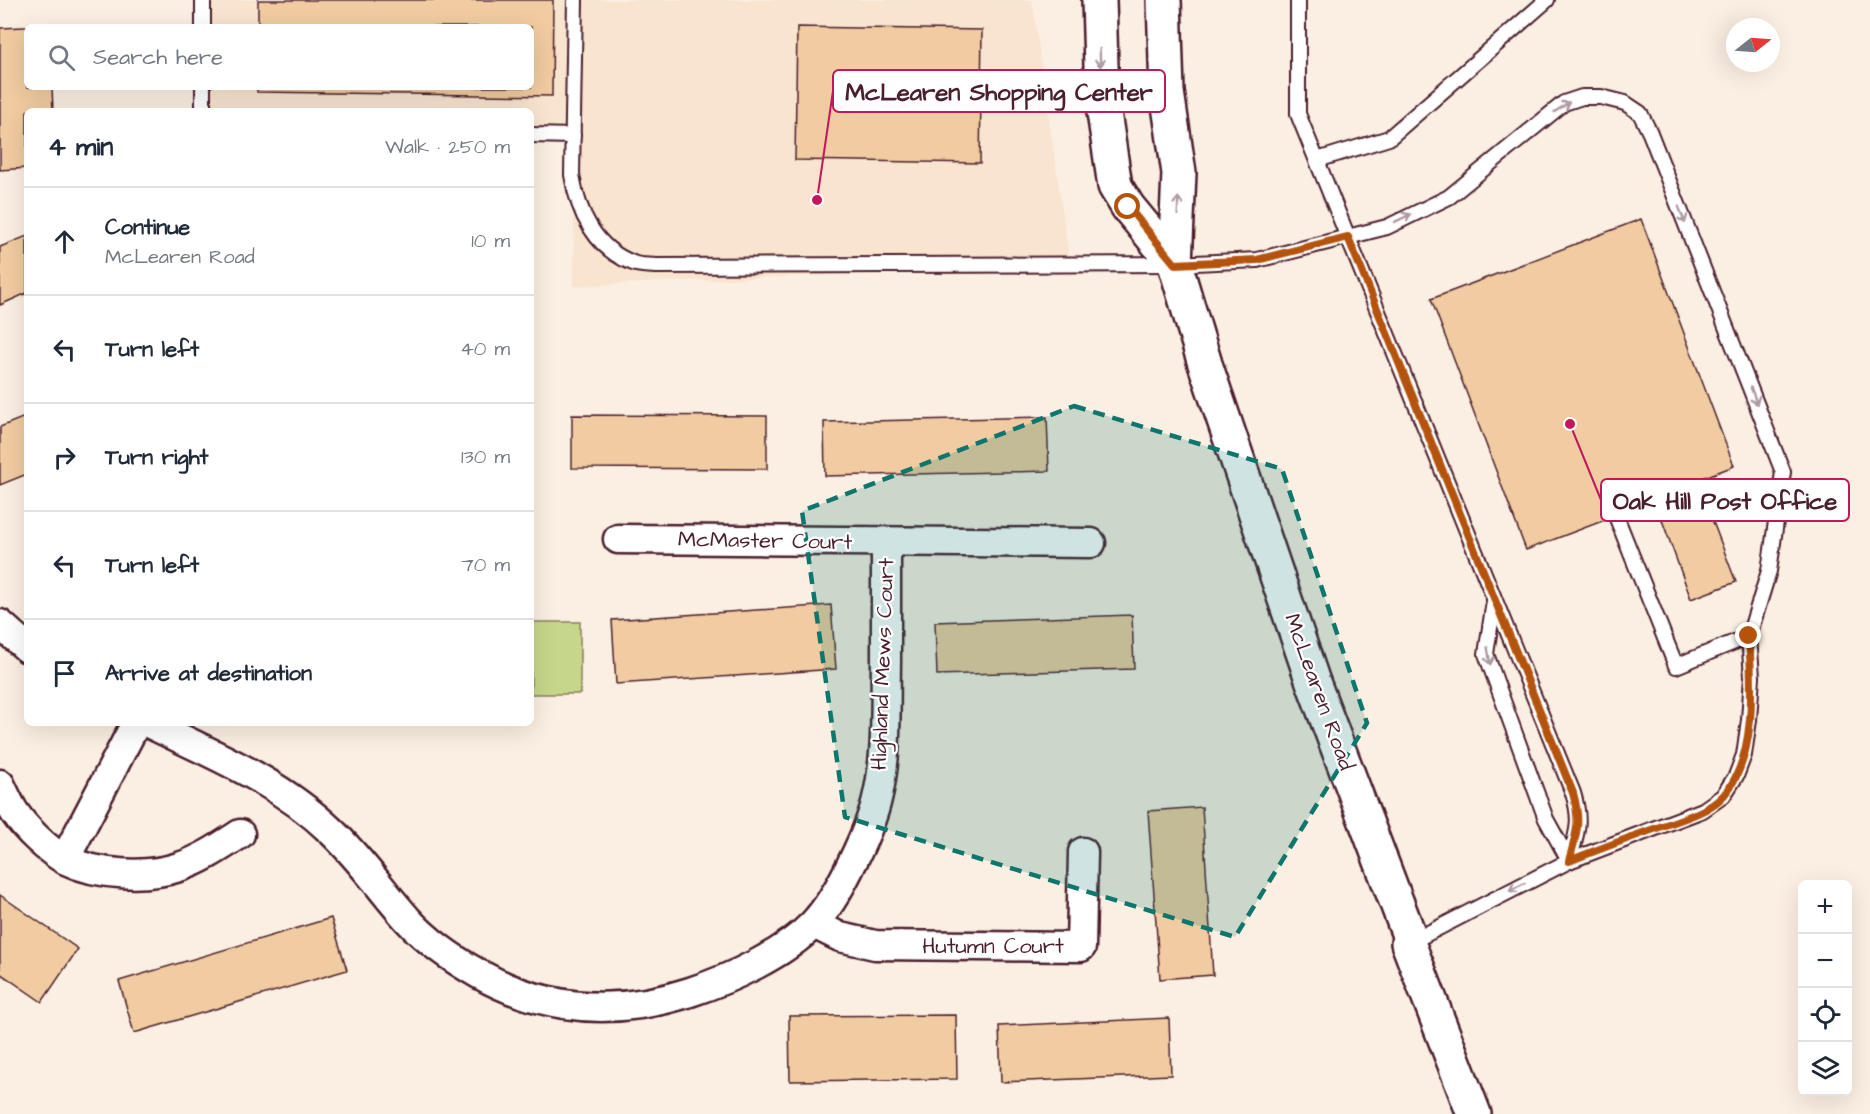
<!DOCTYPE html>
<meta charset="utf-8">
<style>
body{margin:0;font-family:"Architects Daughter",sans-serif;background:#f2f2f3;color:#1f2937}
.controls{position:absolute;right:18px;bottom:18px;display:grid;overflow:hidden;border-radius:9px;box-shadow:0 6px 24px #0002}
.controls button{width:54px;height:54px;display:grid;place-items:center;padding:0;border:0;border-bottom:2px solid #e0e1e3;background:#fff;color:#1f2937;font:30px sans-serif}
.compass{position:absolute;left:1726px;top:18px;width:54px;height:54px;border-radius:50%;background:#fff;box-shadow:0 6px 24px #0002;rotate:73deg}
.stop{position:absolute;width:18px;height:18px;margin:-14px;border:4px solid #b45309;border-radius:50%;background:#fff}
.stop.end{background:#b45309;border-color:#fff;box-shadow:0 2px 6px #0008}
.list{margin:0;padding:0;list-style:none}
h2{display:flex;justify-content:space-between;align-items:center;height:78px;margin:0;padding:0 24px;font-size:26px}
h2 small{font-size:20px;font-weight:400;color:#747a83}
.list li{display:grid;grid-template-columns:39px 1fr auto;gap:18px;align-items:center;box-sizing:border-box;height:108px;padding:0 24px;border-top:2px solid #e0e1e3}
.list b{display:block;font-size:22px;white-space:nowrap}
.list p{margin:0;font-size:20px;white-space:nowrap;color:#747a83}
.list em{font-size:20px;font-style:normal;color:#747a83}
.icon{flex:none;width:33px;height:33px;fill:none;stroke:currentColor;stroke-width:2;stroke-linecap:round;stroke-linejoin:round}
.map{position:relative;flex:none;width:1870px;height:1114px;overflow:hidden}
.search{position:absolute;background:#fff;box-shadow:0 6px 24px #0002;left:24px;top:24px;width:510px;height:66px;display:flex;align-items:center;gap:15px;box-sizing:border-box;padding:0 21px;border-radius:9px;color:#747a83;font-size:22px}
.panel{position:absolute;background:#fff;box-shadow:0 6px 24px #0002;left:24px;top:108px;width:510px;height:618px;border-radius:9px}
.map>svg:first-child{display:block}
</style>
<div class="map">
<svg width="1870" height="1114" viewBox="0 0 1870 1114">
<rect width="100%" height="100%" fill="#fbefe3"/>
<filter id="ink" filterUnits="userSpaceOnUse"><feTurbulence type="fractalNoise" baseFrequency=".0167" numOctaves="2"/><feDisplacementMap in="SourceGraphic" scale="12" xChannelSelector="R" yChannelSelector="G"/><feConvolveMatrix kernelMatrix="1 2 1 2 8 2 1 2 1" color-interpolation-filters="sRGB"/></filter>
<g filter="url(#ink)">
<polygon fill="#f8e4cf" points="199,0 1032,0 1070,264 574,286 573,136 531,135 531,111 203,111 202,87 531,87 531,27 200,27"/>
<rect fill="#c6d78b" stroke="#887b5b" stroke-width="1.5" x="531" y="622" width="49" height="72"/>
<g fill="#f1cba1" stroke="#4a1f2b" stroke-width="1.5">
<polygon points="258,0 553,0 552,96 257,92 257,87 531,87 531,27 258,27"/>
<polygon points="49,26 27,27 27,87 52,87 53,111 27,111 27,168 0,170 0,28"/>
<polygon points="797,27 982,30 980,163 795,160"/>
<polygon points="1641,219 1734,466 1697,480 1736,582 1691,599 1655,501 1526,550 1431,299"/>
<polygon points="27,236 27,293 0,305 0,247"/>
<polygon points="572,415 767,416 767,469 572,468"/>
<polygon points="27,416 27,474 0,485 0,427"/>
<polygon points="1047,417 1049,471 825,476 824,422"/>
<polygon points="831,605 836,669 616,684 612,620"/>
<polygon points="1132,615 1134,669 937,675 935,622"/>
<polygon points="1202,807 1213,975 1160,979 1148,811"/>
<polygon points="0,895 78,949 42,1002 0,973"/>
<polygon points="331,918 347,970 134,1033 119,981"/>
<polygon points="956,1015 957,1079 790,1081 789,1016"/>
<polygon points="1169,1018 1171,1075 1001,1082 999,1026"/>
</g>
<g fill="none" stroke-linecap="round" stroke-linejoin="round">
<g stroke="#4a1f2b" stroke-width="18">
<g id="service">
<polyline points="203,0 203,27"/>
<path d="M575,0l-3,175c6,37 23,74 61,88 6,3 16,2 23,3l519,-2 82,-4 130,-33 62,-30 115,-94 18,-6h19l24,6 15,10 10,20 133,339 -14,99 -20,65 3,41 -3,43 -5,35 -8,21 -13,20 -20,14 -134,51 -160,82"/>
<path d="M1298,0v114l275,679c9,29 4,39 -4,68"/>
<polyline points="203,87 203,111"/>
<polyline points="531,135 573,136"/>
<polyline points="1317,160 1389,138 1547,0"/>
<polyline points="1616,516 1676,666 1749,636"/>
<polyline points="1494,601 1486,654 1546,819 1569,861"/>
</g>
</g>
<g stroke="#4a1f2b" stroke-width="33">
<g id="minor">
<polyline points="618,539 1091,543"/>
<polyline points="0,624 27,648"/>
<path d="M148,723c64,31 131,58 183,108 29,27 51,60 77,89 20,22 46,40 71,54 68,38 138,42 211,18 40,-13 95,-38 124,-69 14,-15 26,-36 35,-54 11,-22 21,-43 27,-66 12,-45 9,-95 10,-142 0,-39 0,-79 0,-118"/>
<path d="M0,784c5,10 9,20 15,29 10,15 34,39 51,47 31,15 80,18 113,7 22,-7 41,-20 61,-33"/>
<polyline points="65,859 136,723"/>
<polyline points="814,924 840,937 875,945 1081,947 1083,852"/>
</g>
</g>
<g stroke="#4a1f2b" stroke-width="38">
<g id="secondary">
<polyline points="1099,0 1102,99 1115,186 1128,207 1175,264"/>
<polyline points="1164,0 1167,92 1179,173 1175,264 1205,364 1313,682 1409,935 1408,943 1474,1114"/>
</g>
</g>
<use href="#service" stroke="#fff" stroke-width="14"/>
<use href="#minor" stroke="#fff" stroke-width="28"/>
<use href="#secondary" stroke="#fff" stroke-width="33"/>
</g>
<defs><path id="oneway-shaft" d="M-6 0H5M1.5-3L5.5 0L1.5 3" fill="none" stroke-width="1.6" stroke-linecap="round" stroke-linejoin="round" transform="scale(1.5)"/></defs>
<g stroke="#ae9aa0">
<use href="#oneway-shaft" transform="translate(1100 58) rotate(88)"/>
<use href="#oneway-shaft" transform="translate(1562 107) rotate(-33)"/>
<use href="#oneway-shaft" transform="translate(1178 206) rotate(-88)"/>
<use href="#oneway-shaft" transform="translate(1682 215) rotate(69)"/>
<use href="#oneway-shaft" transform="translate(1403 218) rotate(-26)"/>
<use href="#oneway-shaft" transform="translate(1754 396) rotate(69)"/>
<use href="#oneway-shaft" transform="translate(1489 656) rotate(81)"/>
<use href="#oneway-shaft" transform="translate(1517 887) rotate(153)"/>
</g>
</g>
<g fill="none" stroke-linecap="round" stroke-linejoin="round" filter="url(#ink)">
<path stroke="#b45309" stroke-width="8" d="M1128,207l47,57 82,-4 91,-23 225,556c8,29 4,39 -4,68 28,-11 57,-22 85,-32 23,-9 53,-15 70,-34 33,-38 28,-111 25,-159"/>
</g>
<path fill="#0f766e" fill-opacity="0.2" stroke="#0f766e" stroke-width="4.5" stroke-dasharray="12 8" stroke-linejoin="round" d="M1074,406l208,63 85,254 -132,214 -390,-120 -43,-306z"/>
<g text-anchor="middle" dominant-baseline="central" stroke-width="4.5" stroke-linejoin="round" paint-order="stroke">
<g font-size="22" fill="#4a1f2b" stroke="#fff">
<text transform="translate(765 541) rotate(1)">McMaster Court</text>
<text transform="translate(883 664) rotate(-88)">Highland Mews Court</text>
<text transform="translate(1319 692) rotate(70)">McLearen Road</text>
<text x="993" y="946">Hutumn Court</text>
</g>
</g>
<path fill="none" stroke="#c2185b" stroke-width="2" d="M817 200L833 91M1570 424L1601 500"/>
<g fill="#c2185b" stroke="#fff" stroke-width="2">
<circle cx="817" cy="200" r="6"/>
<circle cx="1570" cy="424" r="6"/>
</g>
<g fill="#fff" stroke="#c2185b" stroke-width="2">
<rect x="833" y="70" width="332" height="42" rx="6"/>
<rect x="1601" y="479" width="248" height="42" rx="6"/>
</g>
<g font-size="24" text-anchor="middle" font-weight="bold" fill="#4a1f2b">
<text x="999" y="100">McLearen Shopping Center</text>
<text x="1725" y="509">Oak Hill Post Office</text>
</g>
</svg>
<div class="controls">
<button>+</button>
<button>−</button>
<button><svg class="icon" aria-label="locate" viewBox="0 0 24 24"><circle cx="12" cy="12" r="6"/><path d="M12 2v4M12 18v4M2 12h4M18 12h4"/></svg></button>
<button><svg class="icon" aria-label="layers" viewBox="0 0 24 24"><path d="M12 4l9 5-9 5-9-5zM3 14l9 5 9-5"/></svg></button>
</div>
<svg class="compass" viewBox="-18 -18 36 36"><path d="M0-13l5 13h-10z" fill="#e53935"/><path d="M0 13l5-13h-10z" fill="#747a83"/></svg>
<div class="stop" style="left:1128px;top:207px"></div>
<div class="stop end" style="left:1749px;top:636px"></div>
<div class="search"><svg class="icon" aria-label="search" viewBox="0 0 24 24"><circle cx="10" cy="10" r="6"/><path d="M15 15l6 6"/></svg>Search here</div>
<section class="panel">
<h2>4 min<small>Walk · 250 m</small></h2>
<ul class="list">
<li><svg class="icon" aria-label="ahead" viewBox="0 0 24 24"><path d="M12 20V5M6 11l6-6 6 6"/></svg><div><b>Continue</b><p>McLearen Road</p></div><em>10 m</em></li>
<li><svg class="icon" aria-label="left" viewBox="0 0 24 24"><path d="M17 20v-9H6M10 6l-5 5 5 5"/></svg><div><b>Turn left</b></div><em>40 m</em></li>
<li><svg class="icon" aria-label="right" viewBox="0 0 24 24"><path d="M7 20v-9h11M14 6l5 5-5 5"/></svg><div><b>Turn right</b></div><em>130 m</em></li>
<li><svg class="icon" aria-label="left" viewBox="0 0 24 24"><path d="M17 20v-9H6M10 6l-5 5 5 5"/></svg><div><b>Turn left</b></div><em>70 m</em></li>
<li><svg class="icon" aria-label="arrive" viewBox="0 0 24 24"><path d="M6 21V4h12l-3 4 3 4H6"/></svg><div><b>Arrive at destination</b></div></li>
</ul>
</section>
</div>
